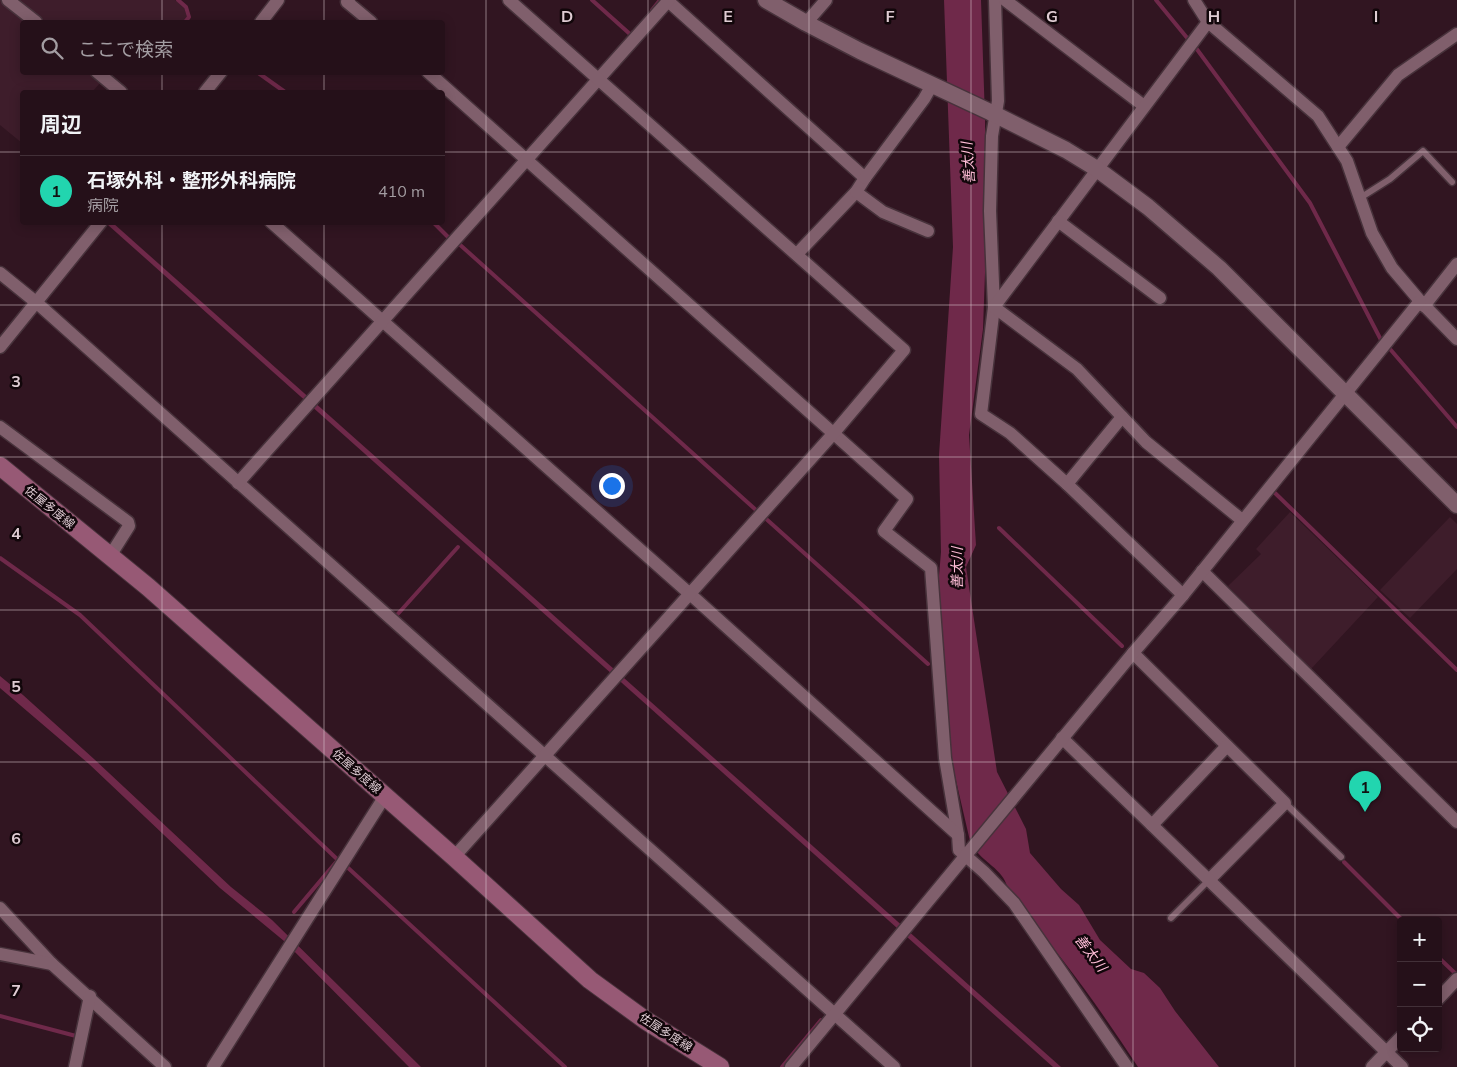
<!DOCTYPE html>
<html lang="ja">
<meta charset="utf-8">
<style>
body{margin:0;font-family:Mulish,"Noto Sans JP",sans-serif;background:#311e26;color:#f1f3f6}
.controls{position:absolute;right:15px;bottom:15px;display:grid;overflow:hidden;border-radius:5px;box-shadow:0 2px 12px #0003}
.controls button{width:45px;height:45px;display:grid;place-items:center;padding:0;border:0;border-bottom:1px solid #423038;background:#251019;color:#f1f3f6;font:25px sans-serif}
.you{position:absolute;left:611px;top:485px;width:18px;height:18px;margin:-12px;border:4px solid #fff;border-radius:50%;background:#1a73e8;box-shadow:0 0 0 8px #1a73e833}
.badge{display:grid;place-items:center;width:32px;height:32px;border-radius:50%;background:#22d5af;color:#111;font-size:16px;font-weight:700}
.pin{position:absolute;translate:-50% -41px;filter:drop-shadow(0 1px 2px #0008)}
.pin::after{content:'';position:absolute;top:26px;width:18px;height:15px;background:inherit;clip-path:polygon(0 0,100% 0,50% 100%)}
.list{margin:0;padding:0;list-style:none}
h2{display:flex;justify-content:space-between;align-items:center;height:65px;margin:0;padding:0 20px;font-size:21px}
h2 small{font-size:16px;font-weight:400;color:#a39da2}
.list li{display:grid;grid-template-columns:32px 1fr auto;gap:15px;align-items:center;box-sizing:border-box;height:70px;padding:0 20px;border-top:1px solid #423038}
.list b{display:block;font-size:19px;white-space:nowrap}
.list p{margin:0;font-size:16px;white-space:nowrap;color:#a39da2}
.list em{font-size:16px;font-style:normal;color:#a39da2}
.icon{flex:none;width:28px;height:28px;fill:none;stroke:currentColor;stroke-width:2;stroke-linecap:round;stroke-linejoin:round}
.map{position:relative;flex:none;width:1457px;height:1067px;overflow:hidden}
.search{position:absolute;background:#251019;box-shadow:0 2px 12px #0003;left:20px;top:20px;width:425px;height:55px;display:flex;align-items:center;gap:12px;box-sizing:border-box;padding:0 18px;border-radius:5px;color:#a39da2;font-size:19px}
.panel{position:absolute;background:#251019;box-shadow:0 2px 12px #0003;left:20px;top:90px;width:425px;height:135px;border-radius:5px}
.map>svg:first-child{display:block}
</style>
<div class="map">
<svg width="1457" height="1067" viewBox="0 0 1457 1067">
<rect width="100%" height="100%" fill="#311521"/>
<g fill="#3e1d2b">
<polygon points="0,0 2,0 29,22 22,22 22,72 88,73 100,83 92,92 22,92 22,143 0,125"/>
<polygon points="17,0 175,0 184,7 187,17 184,22 45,22"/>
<polygon points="1290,512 1378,597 1311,669 1228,586 1261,554 1256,549"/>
<polygon points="1450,517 1457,524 1457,569 1410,618 1380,590"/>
</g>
<g fill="#6f294a">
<path d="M944,0h37l4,118 1,127 -3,84 -14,106 7,110 -10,22 31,205 29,57 4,24 31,36 18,16 21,35 31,29 13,4 16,15 15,23 44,56h-81c-39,-60 -82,-119 -130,-173 0,-21 -19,-28 -31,-42 -3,-3 -5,-7 -7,-11l-19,-82 -14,-159 4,-48 -2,-97 14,-208z"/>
<polygon points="111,223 113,223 1061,1067 1053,1067 108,225"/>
<polygon points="0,676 23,695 94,759 231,887 272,920 421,1067 409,1067 284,941 220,888 89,764 0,688"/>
</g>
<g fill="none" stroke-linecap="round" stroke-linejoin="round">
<g stroke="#6f294a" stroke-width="4">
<polyline points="178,0 186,7 189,17 185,22"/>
<polyline points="592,0 631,35 633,32"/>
<polyline points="1156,0 1188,39"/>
<polyline points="652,10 660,0"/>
<polyline points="1196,48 1310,203 1381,340"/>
<polyline points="257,72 285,92"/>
<polyline points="433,222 449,238"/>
<polyline points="458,243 756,510"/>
<polyline points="1390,349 1457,427"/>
<polyline points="1275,493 1457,670"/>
<polyline points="764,517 928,664"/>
<polyline points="999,528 1122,646"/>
<polyline points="0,558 80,615 338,860"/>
<polyline points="396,616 458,547"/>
<polyline points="1344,862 1403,921"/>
<polyline points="346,866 565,1067"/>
<polyline points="294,912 337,861"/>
<polyline points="1438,957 1456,974"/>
<polyline points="0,1016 76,1036"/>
<polyline points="782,1067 821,1020"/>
</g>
<g stroke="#47323b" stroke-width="9">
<g id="service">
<polyline points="1360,198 1390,179 1423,151 1452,182"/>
<polyline points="1285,803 1341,857"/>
<polyline points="1171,918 1209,880"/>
</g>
</g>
<g stroke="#47323b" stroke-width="15">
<g id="minor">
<polyline points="8,0 36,22"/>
<polyline points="349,0 347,2 371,22"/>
<polyline points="995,0 998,101 992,136 990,211 994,307 981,414 1010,433 1067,484"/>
<polyline points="1005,0 1144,106"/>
<polyline points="1194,0 1208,22 1318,116 1347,161 1372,233 1392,268 1420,301 1457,339"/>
<polyline points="668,1 865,178 856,192 797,254"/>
<polyline points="261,22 278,0"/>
<polyline points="1208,22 994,307 1077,369 1146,442 1242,520"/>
<polyline points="806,23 826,0"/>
<polyline points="97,72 121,92"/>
<polyline points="428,72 907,499 884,531 931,568 945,758 958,835 959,850 984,872 1014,903 1127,1067"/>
<polyline points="205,92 221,72"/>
<polyline points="1338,147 1398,75 1457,34"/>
<polyline points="865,178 924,99 932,85"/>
<polyline points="856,192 883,212 928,231"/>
<polyline points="1058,221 1160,298"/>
<polyline points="271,222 690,594 958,835"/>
<polyline points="0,273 37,303 894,1067"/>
<polyline points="1424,306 1457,264"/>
<polyline points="0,347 101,222"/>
<polyline points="1122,417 1067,484 1183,595"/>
<polyline points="0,427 128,522 129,526 110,556"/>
<polyline points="238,483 669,0"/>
<polyline points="1202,571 1457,822"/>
<polyline points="1133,653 1285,803 1209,880"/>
<polyline points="1062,738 1402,1067"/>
<polyline points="1152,825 1227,746"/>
<polyline points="454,857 833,434 904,350 509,0"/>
<polyline points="0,908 52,964 165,1067"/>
<polyline points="0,954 52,964"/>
<polyline points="1438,999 1457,979"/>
<polyline points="75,1067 90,996"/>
<polyline points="213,1067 385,796"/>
<polyline points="791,1067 1133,653 1183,595 1420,301"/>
<polyline points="1372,1067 1401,1037"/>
</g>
</g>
<g stroke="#47323b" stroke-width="19">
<polyline id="tertiary" points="766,0 806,23 860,51 990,112 1066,150 1097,169 1148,207 1219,268 1457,505"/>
</g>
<g stroke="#47323b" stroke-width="20">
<polyline id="secondary" points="0,466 148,587 454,857 590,980 645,1020 720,1067"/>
</g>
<use href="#service" stroke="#805f6c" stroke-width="6"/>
<use href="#minor" stroke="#805f6c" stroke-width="12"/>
<use href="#tertiary" stroke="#805f6c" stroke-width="16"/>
<use href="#secondary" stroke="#975975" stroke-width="18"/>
</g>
<path fill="none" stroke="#dfccd3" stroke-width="1" stroke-opacity="0.55" d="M162,0v22M324,0v22M486,0v1067M648,0v1067M809,0v1067M971,0v1067M1133,0v1067M1295,0v1067M162,72v20M324,72v20M0,152h22M442,152h1015M162,222v845M324,222v845M0,305h1457M0,457h1457M0,610h1457M0,762h1457M0,915h1457"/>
<g text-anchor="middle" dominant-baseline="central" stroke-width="5" stroke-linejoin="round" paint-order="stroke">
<g font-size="12" fill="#dfccd3" stroke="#11060a">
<text transform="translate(50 507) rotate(39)">佐屋多度線</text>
<text transform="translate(357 771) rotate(41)">佐屋多度線</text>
<text transform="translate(666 1032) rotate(33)">佐屋多度線</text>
</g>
<g font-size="14" font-style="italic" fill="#ffbdd7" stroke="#11060a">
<text transform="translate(968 163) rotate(-94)">善太川</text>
<text transform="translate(957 568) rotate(-90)">善太川</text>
<text transform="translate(1091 953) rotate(53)">善太川</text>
</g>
</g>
<g font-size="16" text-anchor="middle" font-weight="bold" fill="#dfccd3" stroke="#11060a" stroke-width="5" stroke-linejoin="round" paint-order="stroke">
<text x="567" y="22">D</text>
<text x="728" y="22">E</text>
<text x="890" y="22">F</text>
<text x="1052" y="22">G</text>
<text x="1214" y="22">H</text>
<text x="1376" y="22">I</text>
<text x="16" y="387">3</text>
<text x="16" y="539">4</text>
<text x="16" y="692">5</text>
<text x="16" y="844">6</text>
<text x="16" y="996">7</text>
</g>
</svg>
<div class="controls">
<button>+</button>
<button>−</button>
<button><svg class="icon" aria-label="locate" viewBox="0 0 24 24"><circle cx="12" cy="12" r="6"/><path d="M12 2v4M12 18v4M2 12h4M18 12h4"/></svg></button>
</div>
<div class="you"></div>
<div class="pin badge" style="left:1365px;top:812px">1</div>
<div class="search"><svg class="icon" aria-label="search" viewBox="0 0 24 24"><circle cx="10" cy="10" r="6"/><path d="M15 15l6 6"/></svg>ここで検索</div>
<section class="panel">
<h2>周辺<small></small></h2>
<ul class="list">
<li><span class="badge">1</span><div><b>石塚外科・整形外科病院</b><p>病院</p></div><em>410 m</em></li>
</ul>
</section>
</div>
